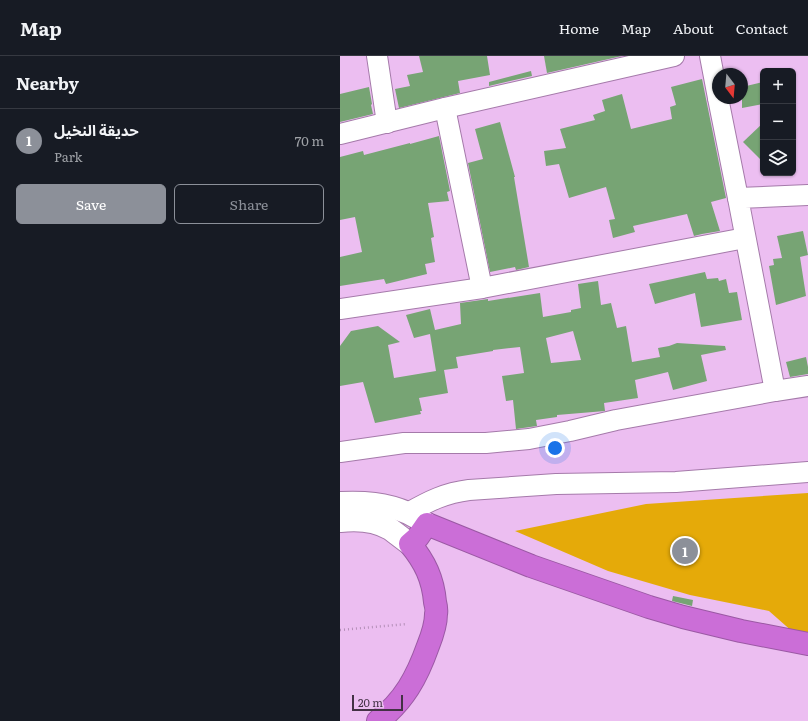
<!DOCTYPE html>
<meta charset="utf-8">
<style>
body{margin:0;font-family:Literata,"Noto Sans Arabic",serif;background:#242831;color:#f1f3f6}
.controls{position:absolute;right:12px;top:12px;display:grid;overflow:hidden;border-radius:6px;box-shadow:0 1px 3px #0004}
.controls button{width:36px;height:36px;display:grid;place-items:center;padding:0;border:0;border-bottom:1px solid #363941;background:#171b24;color:#f1f3f6;font:20px sans-serif}
.compass{position:absolute;left:372px;top:12px;width:36px;height:36px;border-radius:50%;background:#171b24;box-shadow:0 1px 3px #0004;rotate:164deg}
.scale{position:absolute;left:12px;bottom:10px;width:51px;box-sizing:border-box;padding-left:4px;border:2px solid #433145;border-top:0;font-size:11px;line-height:14px;white-space:nowrap;color:#433145;-webkit-text-stroke:3px #ecbef1;paint-order:stroke}
.you{position:absolute;left:215px;top:392px;width:14px;height:14px;margin:-10px;border:3px solid #fff;border-radius:50%;background:#1a73e8;box-shadow:0 0 0 6px #1a73e833}
.badge{display:grid;place-items:center;width:26px;height:26px;border-radius:50%;background:#8c9099;color:#fff;font-size:13px;font-weight:700}
.pin{position:absolute;translate:-50% -50%;border:2px solid #fff;box-shadow:0 1px 4px #0006}
.list{margin:0;padding:0;list-style:none}
h2{display:flex;justify-content:space-between;align-items:center;height:52px;margin:0;padding:0 16px;font-size:17px}
h2 small{font-size:13px;font-weight:400;color:#9ea1a6}
.list li{display:grid;grid-template-columns:26px 1fr auto;gap:12px;align-items:center;box-sizing:border-box;height:64px;padding:0 16px;border-top:1px solid #363941}
.list b{display:block;font-size:15px;white-space:nowrap}
.list p{margin:0;font-size:13px;white-space:nowrap;color:#9ea1a6}
.list em{font-size:13px;font-style:normal;color:#9ea1a6}
.actions{display:flex;gap:8px;padding:12px 16px}
.actions a{flex:1;padding:9px 0;border:1px solid #8c9099;border-radius:6px;text-align:center;font-size:14px;color:#8c9099}
.actions .main{background:#8c9099;color:#fff}
.icon{flex:none;width:22px;height:22px;fill:none;stroke:currentColor;stroke-width:2;stroke-linecap:round;stroke-linejoin:round}
.map{position:relative;flex:none;width:468px;height:665px;overflow:hidden}
header{display:flex;align-items:center;gap:24px;box-sizing:border-box;height:56px;padding:0 20px;background:#171b24;border-bottom:1px solid #363941}
header strong{font-size:19px}
nav{display:flex;gap:22px;margin-inline-start:auto;font-size:14px}
main{display:flex}
aside{flex:1;background:#171b24}
.map>svg:first-child{display:block}
</style>
<header>
<strong>Map</strong>
<nav><a>Home</a><a>Map</a><a>About</a><a>Contact</a></nav>
</header>
<main>
<aside>
<h2>Nearby<small></small></h2>
<ul class="list">
<li><span class="badge">1</span><div><b>حديقة النخيل</b><p>Park</p></div><em>70 m</em></li>
</ul>
<div class="actions"><a class="main">Save</a><a>Share</a></div>
</aside>
<div class="map">
<svg width="468" height="665" viewBox="0 0 468 665">
<rect width="100%" height="100%" fill="#ecbef1"/>
<polygon fill="#e5aa09" points="468,437 468,579 454,577 429,555 350,539 268,515 175,475 306,448"/>
<g fill="#77a474" fill-rule="evenodd">
<polygon points="79,0 147,0 150,19 118,25 120,37 59,52 55,33 70,30 67,19 83,16"/>
<polygon points="204,0 282,0 207,17"/>
<polygon points="191,15 192,20 149,30 149,26"/>
<polygon points="362,23 386,142 371,146 380,175 362,178 354,180 347,158 293,170 295,176 273,182 269,164 275,163 266,131 229,142 219,108 206,110 204,95 226,92 220,73 255,64 253,59 265,55 262,44 282,38 291,73 332,63 330,51 336,49 331,31"/>
<polygon points="423,26 423,48 402,52 402,31"/>
<polygon points="29,31 32,48 31,49 33,58 0,66 0,38"/>
<polygon points="160,66 175,121 174,121 189,211 176,214 175,211 150,216 128,107 143,103 135,73"/>
<polygon points="423,67 423,106 403,86"/>
<polygon points="99,80 110,135 107,136 109,145 88,147 94,181 91,182 95,206 85,208 87,218 46,228 44,223 0,230 0,201 22,196 15,161 0,164 0,101 23,95 24,99 70,87 70,88"/>
<polygon points="463,175 468,199 460,201 466,240 436,249 429,210 434,209 433,203 442,202 437,180"/>
<polygon points="365,216 367,223 378,222 379,225 386,223 389,237 397,236 402,264 361,271 355,237 315,248 309,228"/>
<path d="M258,225l3,24 10,-2 6,25 9,-2 6,36 28,-5 -2,-9 11,-2 8,-3 48,3 1,4 -25,5 6,26 -34,9 -5,-18 -33,8 3,18 -34,5 1,8 -48,4v2l-21,3 1,6 -21,3 -3,-29 -7,1 -4,-25 22,-3 -4,-26 -27,3v1l-37,6 2,11 -14,2 4,23 -29,5 3,13h-2l1,3 -46,9 -12,-41 -23,4v-40l11,-15 27,-5 22,16 -12,3 6,33 42,-7 -6,-37 -16,4 -8,-23 24,-6 5,21 26,-6 -1,-21 28,-4v2l52,-8 3,24 28,-5v-2l10,-2 -3,-24zM233,275l8,29 -30,3 -5,-25z"/>
<polygon points="466,301 468,311 468,318 450,321 446,306"/>
<polygon points="333,540 353,544 352,550 332,545"/>
</g>
<g fill="none" stroke-linecap="round" stroke-linejoin="round">
<g stroke="#a57aaa" stroke-width="22">
<g id="street">
<polyline points="37,0 47,67"/>
<polyline points="370,0 378,42"/>
<polyline points="378,42 398,142"/>
<polyline points="105,52 142,232"/>
<polyline points="0,78 105,52 334,0"/>
<polyline points="0,253 142,232 405,182"/>
<polyline points="435,335 398,142 468,139"/>
<polyline points="0,396 64,387 146,387 189,383 230,375 276,364 435,335 468,330"/>
<path d="M68,457c21,-12 37,-20 61,-23l87,-6 120,-2 132,-10"/>
</g>
</g>
<g stroke="#a57aaa" stroke-width="24">
<g id="secondary">
<path d="M0,447c24,-1 45,0 68,10 6,3 13,7 19,11"/>
<path d="M0,465c17,-2 35,-1 50,8 7,5 13,10 20,15"/>
</g>
</g>
<g stroke="#9b59a4" stroke-width="24">
<path id="highway" d="M38,665c26,-20 39,-44 50,-75 4,-10 8,-21 8,-32 1,-4 0,-8 -1,-12 -2,-23 -10,-40 -25,-58l8,-7 9,-13 104,42 118,41 34,10 58,14 67,13"/>
</g>
<polyline stroke="#b48fb8" stroke-width="2.5" stroke-dasharray="1 3" stroke-linecap="butt" points="0,574 67,568"/>
<use href="#street" stroke="#fff" stroke-width="20"/>
<use href="#secondary" stroke="#fff" stroke-width="22"/>
<use href="#highway" stroke="#cb6ed7" stroke-width="22"/>
</g>
</svg>
<div class="controls">
<button>+</button>
<button>−</button>
<button><svg class="icon" aria-label="layers" viewBox="0 0 24 24"><path d="M12 4l9 5-9 5-9-5zM3 14l9 5 9-5"/></svg></button>
</div>
<svg class="compass" viewBox="-18 -18 36 36"><path d="M0-13l5 13h-10z" fill="#e53935"/><path d="M0 13l5-13h-10z" fill="#9ea1a6"/></svg>
<div class="scale">20 m</div>
<div class="you"></div>
<div class="pin badge" style="left:345px;top:495px">1</div>
</div>
</main>
